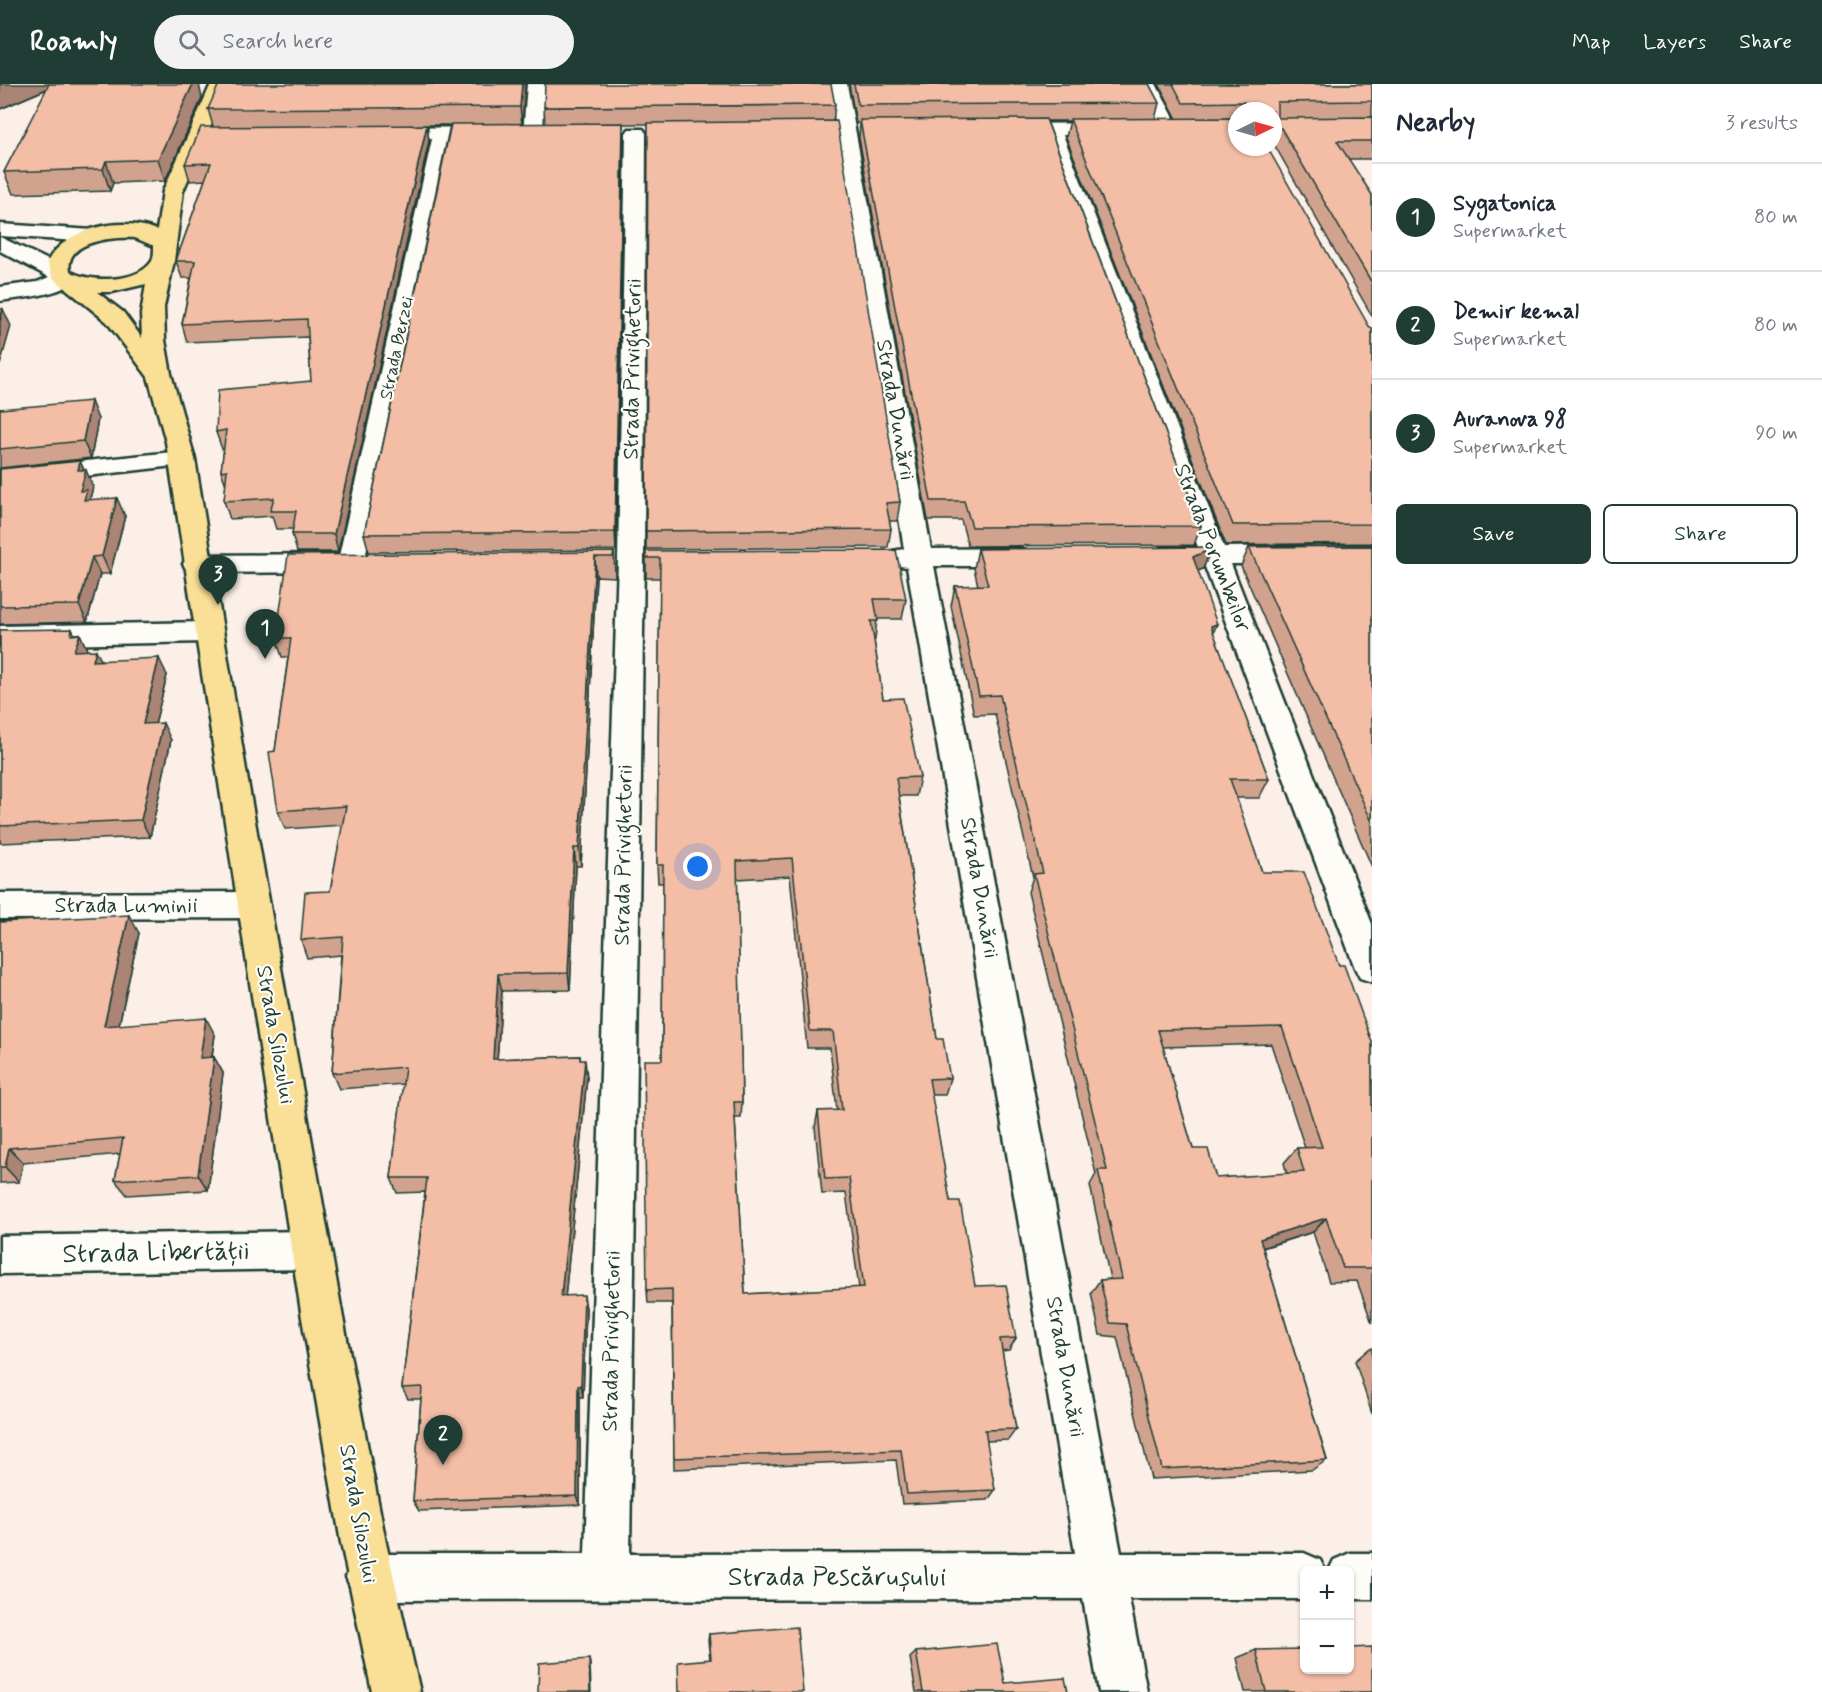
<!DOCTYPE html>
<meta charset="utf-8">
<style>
body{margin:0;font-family:Mynerve,sans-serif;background:#f2f2f3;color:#1f2937}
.controls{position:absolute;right:18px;bottom:18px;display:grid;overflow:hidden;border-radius:9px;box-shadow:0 2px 4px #0004}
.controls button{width:54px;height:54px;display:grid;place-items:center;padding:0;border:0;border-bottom:2px solid #e0e1e3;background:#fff;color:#1f2937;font:30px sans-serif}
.compass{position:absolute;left:1228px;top:18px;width:54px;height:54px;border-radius:50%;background:#fff;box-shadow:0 2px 4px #0004;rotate:85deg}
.you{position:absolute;left:698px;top:783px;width:21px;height:21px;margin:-15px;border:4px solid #fff;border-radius:50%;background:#1a73e8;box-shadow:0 0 0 9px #1a73e833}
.badge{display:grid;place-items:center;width:39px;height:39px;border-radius:50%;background:#1f3d34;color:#fff;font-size:20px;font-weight:700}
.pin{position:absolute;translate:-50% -50px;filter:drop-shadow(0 2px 3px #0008)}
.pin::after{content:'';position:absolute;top:32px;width:21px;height:18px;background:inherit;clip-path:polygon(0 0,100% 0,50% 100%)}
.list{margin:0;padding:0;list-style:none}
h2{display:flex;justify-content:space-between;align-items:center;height:78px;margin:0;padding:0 24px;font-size:26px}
h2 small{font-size:20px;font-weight:400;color:#747a83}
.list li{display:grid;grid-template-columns:39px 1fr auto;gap:18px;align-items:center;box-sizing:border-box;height:108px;padding:0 24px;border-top:2px solid #e0e1e3}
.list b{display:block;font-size:22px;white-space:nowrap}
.list p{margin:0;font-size:20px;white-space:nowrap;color:#747a83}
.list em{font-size:20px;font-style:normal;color:#747a83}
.actions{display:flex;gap:12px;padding:18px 24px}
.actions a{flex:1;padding:14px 0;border:2px solid #1f3d34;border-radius:9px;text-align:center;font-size:21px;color:#1f3d34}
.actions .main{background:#1f3d34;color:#fff}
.icon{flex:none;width:33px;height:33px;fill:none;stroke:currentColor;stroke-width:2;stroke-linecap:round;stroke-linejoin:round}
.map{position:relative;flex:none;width:1372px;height:1608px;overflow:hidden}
header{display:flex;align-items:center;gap:36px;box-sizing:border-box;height:84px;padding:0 30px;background:#1f3d34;color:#fff}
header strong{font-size:28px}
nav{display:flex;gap:33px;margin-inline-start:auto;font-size:21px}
.search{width:420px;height:54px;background:#f2f2f3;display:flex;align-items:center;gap:15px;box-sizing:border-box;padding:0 21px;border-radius:33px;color:#747a83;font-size:22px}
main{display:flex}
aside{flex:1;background:#fff}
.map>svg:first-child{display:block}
</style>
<header>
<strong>Roamly</strong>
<div class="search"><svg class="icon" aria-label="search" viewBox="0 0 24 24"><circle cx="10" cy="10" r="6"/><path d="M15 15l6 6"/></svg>Search here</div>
<nav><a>Map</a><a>Layers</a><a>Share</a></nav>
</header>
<main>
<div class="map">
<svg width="1372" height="1608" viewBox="0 0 1372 1608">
<rect width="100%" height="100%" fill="#fbefe7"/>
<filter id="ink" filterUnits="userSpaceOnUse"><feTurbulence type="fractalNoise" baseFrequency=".0167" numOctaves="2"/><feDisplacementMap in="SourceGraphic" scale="12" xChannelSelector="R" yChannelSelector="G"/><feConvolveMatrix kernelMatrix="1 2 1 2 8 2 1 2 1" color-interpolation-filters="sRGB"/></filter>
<g filter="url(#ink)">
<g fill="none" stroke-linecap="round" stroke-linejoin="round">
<g stroke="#1f3d34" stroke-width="5">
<g id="minor">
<polygon points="527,0 545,0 543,49 540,53 526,53 523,49"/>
<polygon points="829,0 847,0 931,465 1019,464 1029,467 1032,473 1029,479 1019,482 934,482 1121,1469 1304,1469 1320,1476 1325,1486 1304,1486 1304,1515 1129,1515 1147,1608 1099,1608 1083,1515 369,1516 353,1509 346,1493 353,1477 369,1470 585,1470 618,476 626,49 629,45 643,45 646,49 644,476 630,1470 1075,1469 907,483 887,480 884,474 887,468 904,465"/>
<polygon points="1138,0 1156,0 1180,45 1178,49 1164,49"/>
<polygon points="1112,39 1119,41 1121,45 1119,49 1063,51 1224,463 1372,461 1372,479 1231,480 1372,840 1372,898 1360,894 1355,884 1204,480 1164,481 1155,478 1151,472 1155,466 1164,463 1198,463 1044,51 998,50 996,46 998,42 1005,40"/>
<path d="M494,43l7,2 3,4 -3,4 -50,2 -87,424 -3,6c-11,3 -19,0 -29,3l-135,1 -10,-3 -4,-6 4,-6 10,-3 135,-1 7,2 93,-417 -48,1 -7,-2 -3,-4 3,-4 7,-2z"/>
<polygon points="0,140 93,146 100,148 103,152 100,156 93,158 0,152"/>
<path d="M0,153l69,33 8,8c-12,17 -57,20 -77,23v-14l37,-5 12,-5 -49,-26z"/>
<polygon points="182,367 191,370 195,375 191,380 0,402 0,386"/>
<polygon points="207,538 217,541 221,548 217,555 207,558 0,562 0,542"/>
<polygon points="253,808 265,812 270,821 265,830 253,834 0,835 0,809"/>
<polygon points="311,1147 325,1153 331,1166 325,1179 311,1185 0,1190 0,1152"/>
<polygon points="1350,1469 1372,1469 1372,1515 1350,1515 1350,1486 1329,1486 1334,1476"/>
</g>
</g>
<g stroke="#1f3d34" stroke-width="5">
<path id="major" d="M211,0h18l-46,107 -9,70 -10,46 1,33 6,34 24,85 52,317 96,542 43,225 34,149h-48l-31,-149 -39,-225 -136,-876 -18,-65 -41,-55 -54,-44 -6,-16c20,-35 74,-46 110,-32l6,-39zM135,154l19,8c0,5 0,11 -2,15 -14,22 -63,22 -82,10 -6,-31 44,-34 65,-33zM146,200l-5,30 1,24 -19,-26 -26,-20h15z"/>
</g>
<use href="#minor" fill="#fdfcf7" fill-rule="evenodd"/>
<use href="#major" fill="#fadf96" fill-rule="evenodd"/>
</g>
<g fill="#d1a38f" stroke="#1f3d34" stroke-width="1.5" fill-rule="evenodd">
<polygon points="0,0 202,14 165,97 113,99 110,107 13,110 4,88 47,5 0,25"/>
<polygon points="525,0 522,40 545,40 544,23 835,21 833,38 900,418 897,437 889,437 891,445 888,463 646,465 648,40 623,40 624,56 616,466 369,468 364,450 450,41 427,41 429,57 338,468 297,468 292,450 293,445 276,445 272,432 230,435 224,417 226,401 221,387 224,365 222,365 216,348 311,297 308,253 187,258 182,240 191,194 182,194 176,177 205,96 190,97 185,80 213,42 208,25"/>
<polygon points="849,0 1149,0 1159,19 1155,35 1177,35 1159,0 1372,0 1372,75 1348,75 1372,111 1372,232 1275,62 1273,62 1273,27 1237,27 1237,63 1370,244 1372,244 1372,459 1226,461 1066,53 1070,37 1047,37 1201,442 1194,461 968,462 961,436 928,436 859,54 860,39 856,39"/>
<polygon points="0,325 98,335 91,374 0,384"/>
<polygon points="80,377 84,386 93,403 90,414 91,416 125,432 110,490 100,490 87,538 0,540 0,385"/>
<polygon points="1372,462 1372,783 1241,482 1249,463"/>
<path d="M978,465h233l-8,20 -5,2 15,61 56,147 -10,19h-23l26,74 77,93 33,77v281l-15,-42 -28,1 -16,-50 -50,16 64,212 -15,10 -161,9 -34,-142 -17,-2 -9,-42 9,-13 10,-1 -20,-94 6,-11 -68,-282 5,-15 -38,-163 -21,1 -23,-109 4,-20h23l-4,-18zM1271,960l34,104h-8l-13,15 3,11 -71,4 -23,-29 -30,-102z"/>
<path d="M646,467l260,48 -4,20h-25l-2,21h-1l9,59 37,78 -4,19h-17l38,243 13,39 -5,17h-14l19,106 25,85 41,52 -7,12 -7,1 14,78 -8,11 -22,1 9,49 -7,10 -86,4 -6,-44 -222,9 -2,-166h-24l-1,-13 15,-230 1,-177h-5l-1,-18 3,-287h-14zM790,792l17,172h23l7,63h-19l-3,16 7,67 24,-1 13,95 -114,6 -10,-176h6l1,-16 -5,-223z"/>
<polygon points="614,468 615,493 596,492 581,782 576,782 570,906 502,907 497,975 580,972 581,976 587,993 565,1212 586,1224 583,1313 580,1313 580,1421 419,1427 413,1417 421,1315 408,1315 402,1304 425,1108 397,1109 391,1094 403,1000 339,1005 332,989 341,871 307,874 301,856 330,807 343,741 285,745 278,727 275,667 288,573 282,573 276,554"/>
<polygon points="0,546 80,550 87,567 101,576 167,591 155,640 171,656 150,753 0,759"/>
<polygon points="0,838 139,849 119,941 215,951 212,973 214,973 223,989 208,1106 127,1111 115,1096 120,1070 23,1079 19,1098 0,1099"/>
<polygon points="1370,1264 1372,1264 1372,1330 1355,1277"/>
<polygon points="709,1550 803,1608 710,1575 708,1557"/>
<polygon points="1256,1566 1372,1608 1245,1608 1237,1574"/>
<polygon points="916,1568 1005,1599 1068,1608 916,1608 910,1574"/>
</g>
<g fill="#aa8474" stroke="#1f3d34" stroke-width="1.5">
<polygon points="0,0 58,0 0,25"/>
<polygon points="193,0 199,0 202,14 165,97 158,75"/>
<polygon points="522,0 525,0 522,41 520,23"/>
<polygon points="623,39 624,56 616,466 615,448"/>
<polygon points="427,41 429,57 338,468 334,450"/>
<polygon points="106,77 113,99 110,107 103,85"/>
<polygon points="3,225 11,242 0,281 0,237"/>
<polygon points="91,317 98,335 91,374 83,357"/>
<polygon points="80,377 85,389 86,386 93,403 90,414 95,424 88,423 80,407 78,386"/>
<polygon points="117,414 125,432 110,490 102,472"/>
<polygon points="1211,465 1203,485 1185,492 1193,473"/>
<polygon points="92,473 100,490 87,538 79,521"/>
<polygon points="595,473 596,492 581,782 579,764"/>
<polygon points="1217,540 1209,559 1211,542"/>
<polygon points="72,545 78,557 80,550 88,568 74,567 71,551"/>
<polygon points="96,566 105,584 93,577"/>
<polygon points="159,574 167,591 151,657 143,640"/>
<polygon points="163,639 171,656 150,753 141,736"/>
<polygon points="574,764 576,782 570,906 568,889"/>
<polygon points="129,831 139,849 115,959 104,942"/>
<polygon points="498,890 502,907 496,991 493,975"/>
<polygon points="206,934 215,951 209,990 200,974"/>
<polygon points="214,973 223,989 208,1106 198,1091"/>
<polygon points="585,976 587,993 564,1225 561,1212"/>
<polygon points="9,1064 23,1079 19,1098 5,1083"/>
<polygon points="1326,1134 1313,1148 1248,1168 1260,1155"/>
<polygon points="584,1211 586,1224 583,1313 581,1302"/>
<polygon points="578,1302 580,1313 580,1421 577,1412"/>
<polygon points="589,1575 590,1579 591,1608 590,1608"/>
</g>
<g fill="#f3bda6" stroke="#1f3d34" stroke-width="1.5" fill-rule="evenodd">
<polygon points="49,0 193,0 158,75 106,77 103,85 4,88"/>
<polygon points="219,0 522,0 520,23 208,25"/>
<polygon points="545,0 831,0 835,21 544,23"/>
<polygon points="854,0 1149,0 1159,19 858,21"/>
<polygon points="1173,0 1372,0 1372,17 1277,18 1277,32 1279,34 1372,33 1372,57 1337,57 1372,111 1372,199 1281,44 1273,44 1273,27 1245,27 1244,18 1183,19"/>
<polygon points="1237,34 1237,63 1267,63 1370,244 1372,244 1372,440 1233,441 1070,35"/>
<polygon points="1046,35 1201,442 972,443 964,417 931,417 860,36"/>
<polygon points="837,37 900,418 886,419 891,445 646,447 648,39"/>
<polygon points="623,39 615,448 364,450 451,40"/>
<polygon points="427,41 334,450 292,450 296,427 270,427 274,414 224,417 227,386 221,387 226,346 216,348 218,306 311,297 307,235 182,240 195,177 176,177 211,79 185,80 201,43"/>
<polygon points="0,225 3,225 0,237"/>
<polygon points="91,317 83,357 0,365 0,325"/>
<polygon points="80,377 78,386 86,386 80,407 87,406 84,416 117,414 102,472 92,473 79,521 0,522 0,385"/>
<polygon points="1372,462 1372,738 1249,463"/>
<path d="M1210,463l1,2 -18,8 24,67 -6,2 58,153h-39l32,93h42l35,93h5l28,77v226h-29l-17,-50 -66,21 67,221 -165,9 -36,-145 -16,-1 -10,-43 22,-1 -24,-109h9l-73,-296 9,-1 -43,-178 -21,1 -24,-110 33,-1 -10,-36zM1282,943l40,120 -25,1 7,24 -88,6 -8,-29h-15l-35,-119z"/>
<path d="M896,466l10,49h-32l4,22h-7l12,78 20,-1 17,79 -24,1 41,261h6l7,39 -21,1 21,122h10l15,85 31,-1 10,53 -16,1 16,90 -31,1 10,60 -88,4 -6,-44 -227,8 -2,-169 -25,1 -3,-230h18l1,-195h-6l3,-307h-14v-7zM792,774l18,173h23l9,79 -24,1 7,68 24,-1 15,109 -119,7 -11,-192h8l-5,-241z"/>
<polygon points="614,468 613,473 595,473 579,764 574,764 568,889 498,890 493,975 580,972 580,976 585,976 561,1212 584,1211 581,1302 578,1302 577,1412 413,1417 422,1303 402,1304 427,1094 391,1094 405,983 332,989 343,853 301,856 305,808 330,807 346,722 278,727 269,668 275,667 291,554 276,554 288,471"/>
<polygon points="72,545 71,551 80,550 74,567 96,566 93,577 159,574 143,640 163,639 141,736 0,742 0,546"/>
<polygon points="129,831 104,942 206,934 200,974 214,973 198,1091 115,1096 123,1054 9,1064 5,1083 0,1083 0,838"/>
<polygon points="797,1543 803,1608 679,1608 678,1578 711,1575 709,1550"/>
<polygon points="997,1560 1005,1599 1065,1594 1068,1608 923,1608 916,1568"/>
<polygon points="1372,1563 1372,1608 1266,1608 1256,1566 1305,1565 1305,1586 1350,1586 1350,1564"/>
<polygon points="589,1575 590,1608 538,1608 539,1579"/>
</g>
</g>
<g text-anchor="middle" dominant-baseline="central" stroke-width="4.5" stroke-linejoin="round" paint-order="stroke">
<g font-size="18" fill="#1f3d34" stroke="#fdfcf7">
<text transform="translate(397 264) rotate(-78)">Strada Berzei</text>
</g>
<g font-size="22" fill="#1f3d34" stroke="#fdfcf7">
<text transform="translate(633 285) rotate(-89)">Strada Privighetorii</text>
<text transform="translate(895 326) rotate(80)">Strada Dunării</text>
<text transform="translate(1212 464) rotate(69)">Strada Porumbeilor</text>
<text transform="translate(624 771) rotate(-89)">Strada Privighetorii</text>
<text transform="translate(979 804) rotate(80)">Strada Dunării</text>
<text x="126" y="822">Strada Luminii</text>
<text transform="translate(275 951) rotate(80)">Strada Silozului</text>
<text transform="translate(612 1257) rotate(-89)">Strada Privighetorii</text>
<text transform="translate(1065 1283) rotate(80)">Strada Dunării</text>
<text transform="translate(358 1430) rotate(80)">Strada Silozului</text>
</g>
<g font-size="27" fill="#1f3d34" stroke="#fdfcf7">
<text transform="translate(156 1169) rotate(-1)">Strada Libertății</text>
<text x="837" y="1493">Strada Pescărușului</text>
</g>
</g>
</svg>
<div class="controls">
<button>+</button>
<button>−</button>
</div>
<svg class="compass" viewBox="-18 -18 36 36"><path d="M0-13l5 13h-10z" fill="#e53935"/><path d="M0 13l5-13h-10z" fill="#747a83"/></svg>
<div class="you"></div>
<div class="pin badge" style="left:265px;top:575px">1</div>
<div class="pin badge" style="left:443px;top:1381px">2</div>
<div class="pin badge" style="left:218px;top:521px">3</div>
</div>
<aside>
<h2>Nearby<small>3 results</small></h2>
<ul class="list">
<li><span class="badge">1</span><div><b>Sygatonica</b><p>Supermarket</p></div><em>80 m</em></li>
<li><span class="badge">2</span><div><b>Demir kemal</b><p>Supermarket</p></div><em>80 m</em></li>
<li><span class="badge">3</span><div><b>Auranova 98</b><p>Supermarket</p></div><em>90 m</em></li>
</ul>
<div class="actions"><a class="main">Save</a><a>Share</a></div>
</aside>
</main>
